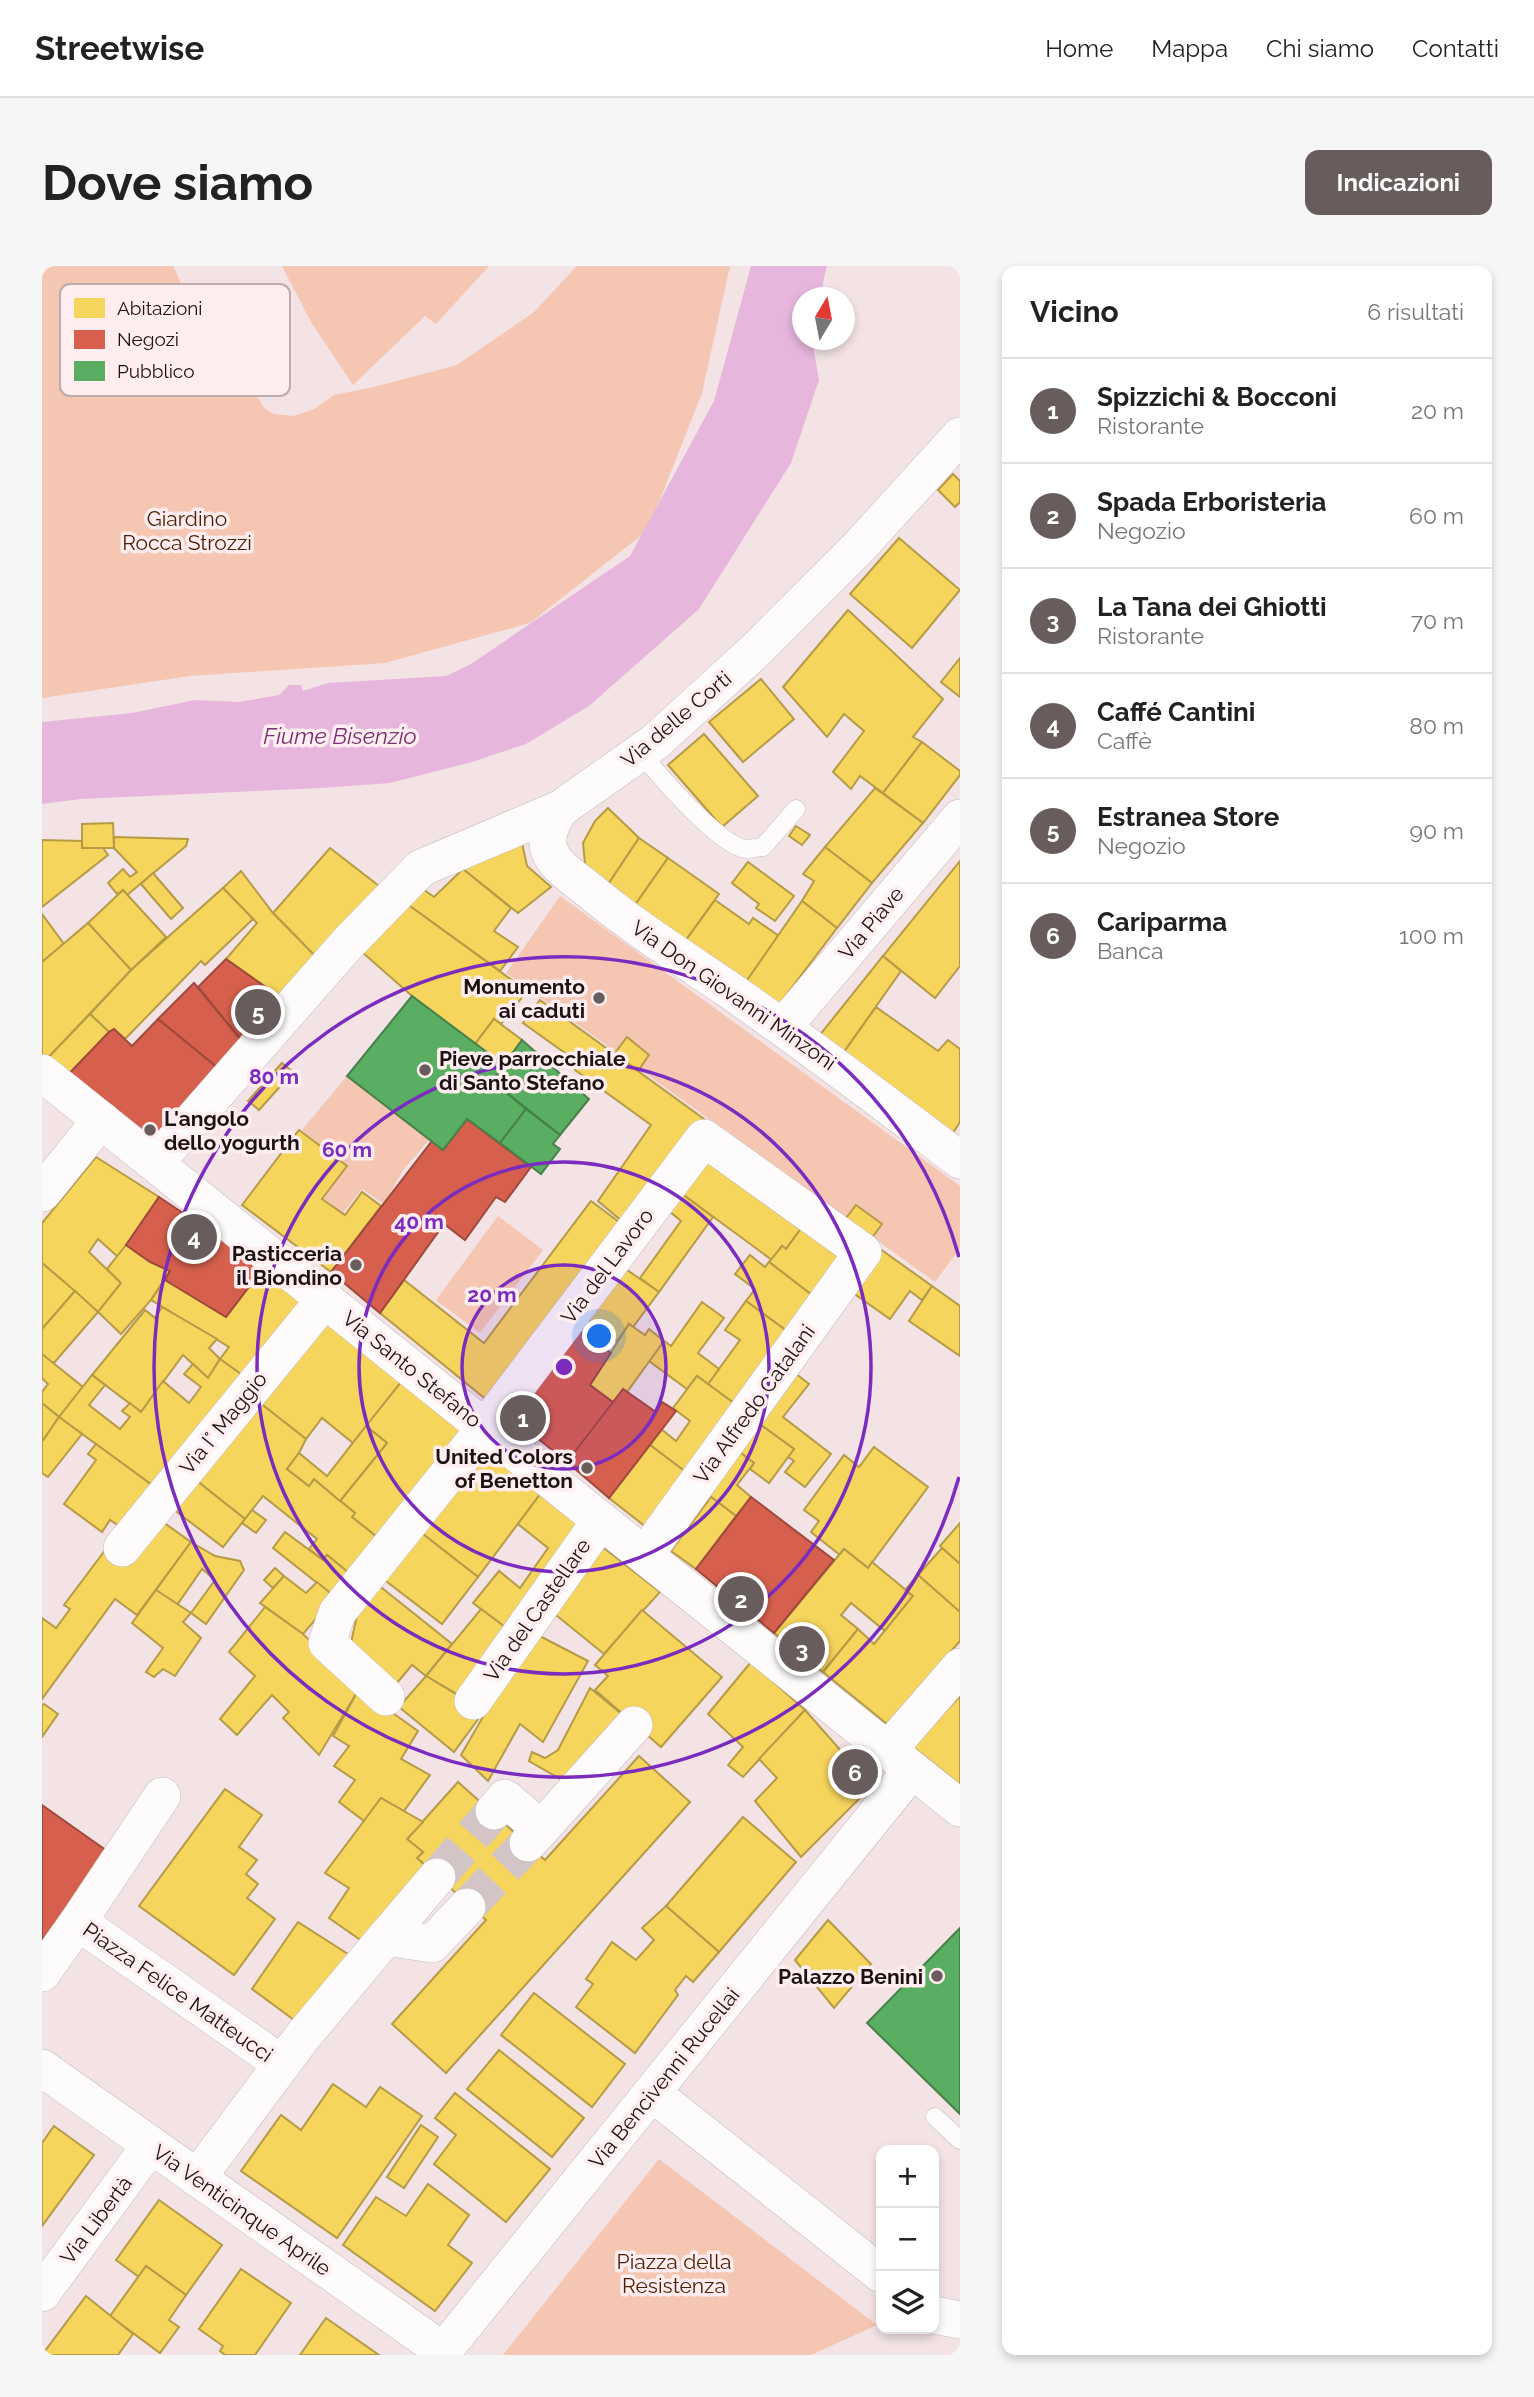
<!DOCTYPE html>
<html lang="it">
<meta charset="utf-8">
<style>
body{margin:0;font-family:Raleway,sans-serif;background:#f6f6f6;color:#222}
.controls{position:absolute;right:21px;bottom:21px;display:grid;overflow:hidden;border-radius:14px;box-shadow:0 4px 10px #0003}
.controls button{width:63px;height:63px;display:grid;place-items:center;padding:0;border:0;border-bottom:2px solid #e0e0e0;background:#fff;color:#222;font:35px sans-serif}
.compass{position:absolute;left:750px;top:21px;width:63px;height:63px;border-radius:50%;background:#fff;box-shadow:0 4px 10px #0003;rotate:10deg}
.you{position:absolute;left:558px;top:1071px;width:24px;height:24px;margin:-18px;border:5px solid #fff;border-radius:50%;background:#1a73e8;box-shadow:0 0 0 10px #1a73e833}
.badge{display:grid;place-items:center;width:46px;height:46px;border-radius:50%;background:#685c5d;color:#fff;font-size:23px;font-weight:700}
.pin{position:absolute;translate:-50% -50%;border:4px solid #fff;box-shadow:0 2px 7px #0006}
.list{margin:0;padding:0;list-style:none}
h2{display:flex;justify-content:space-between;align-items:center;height:91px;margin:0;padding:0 28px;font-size:30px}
h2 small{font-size:23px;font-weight:400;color:#767676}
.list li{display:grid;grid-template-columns:46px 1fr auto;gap:21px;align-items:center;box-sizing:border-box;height:105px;padding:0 28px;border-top:2px solid #e0e0e0}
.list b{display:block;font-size:26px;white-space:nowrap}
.list p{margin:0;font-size:23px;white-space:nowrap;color:#767676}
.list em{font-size:23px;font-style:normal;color:#767676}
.icon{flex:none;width:38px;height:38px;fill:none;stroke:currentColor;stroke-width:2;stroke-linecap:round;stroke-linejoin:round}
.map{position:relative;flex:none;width:918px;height:2089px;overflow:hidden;border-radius:14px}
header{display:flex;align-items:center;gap:42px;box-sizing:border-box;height:98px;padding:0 35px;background:#fff;border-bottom:2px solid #e0e0e0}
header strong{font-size:33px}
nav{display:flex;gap:38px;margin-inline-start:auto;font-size:24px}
.intro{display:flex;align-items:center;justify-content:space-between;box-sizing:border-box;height:168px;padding:0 42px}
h1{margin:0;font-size:49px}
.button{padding:18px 32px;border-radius:14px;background:#685c5d;color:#fff;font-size:24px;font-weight:700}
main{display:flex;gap:42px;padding:0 42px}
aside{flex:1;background:#fff;border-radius:14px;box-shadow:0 4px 10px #0003}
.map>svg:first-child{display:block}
</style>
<header>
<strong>Streetwise</strong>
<nav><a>Home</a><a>Mappa</a><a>Chi siamo</a><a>Contatti</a></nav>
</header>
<div class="intro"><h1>Dove siamo</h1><a class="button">Indicazioni</a></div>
<main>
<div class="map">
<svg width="918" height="2089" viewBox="0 0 918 2089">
<rect width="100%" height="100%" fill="#f3e3e5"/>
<g fill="#f5c6b2">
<polygon points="0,0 131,0 172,88 210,81 213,85 209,106 211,123 222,142 232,148 252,150 272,143 292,129 332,121 415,99 492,46 535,0 688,0 660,127 606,264 488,357 343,397 148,410 0,432"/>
<polygon points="240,0 447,0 394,58 383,50 311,119 269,56"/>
<polygon points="518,630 918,920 918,982 893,1016 464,707"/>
<polygon points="305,810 388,873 361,904 342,938 320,923 300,948 282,933 304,901 260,864"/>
<polygon points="456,950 501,984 438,1067 394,1034"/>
<polygon points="617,1893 835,2059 769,2089 461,2089"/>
</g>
<polygon fill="#e7b6dd" points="709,0 785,0 779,25 771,23 768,27 770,31 760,32 760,74 770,74 777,114 749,197 657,343 547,440 484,478 430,496 348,517 278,522 39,533 0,538 0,456 90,447 153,434 197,436 237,429 247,419 259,419 261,425 286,417 404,410 429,398 588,290 672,135"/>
<g fill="#f6d55c" stroke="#b59b46" stroke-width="2">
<polygon points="911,208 918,215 918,236 913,241 896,224"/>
<polygon points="857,272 918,324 870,382 808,328"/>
<polygon points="806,344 901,433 871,471 880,476 841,527 818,510 809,523 791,506 822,465 802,448 785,471 741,421"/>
<polygon points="918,392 918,431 899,416"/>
<polygon points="719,413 752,453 701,496 667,456"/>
<polygon points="662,468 716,530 680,561 626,499"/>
<polygon points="880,476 918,505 918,509 881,557 841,527"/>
<polygon points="833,522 881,557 830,617 783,581"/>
<polygon points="566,542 597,572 561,626 544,607 541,577 553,555"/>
<polygon points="71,557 72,582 40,582 40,558"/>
<polygon points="754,560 768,569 760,579 747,570"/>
<polygon points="72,571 146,573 144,580 85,629 81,624 75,628 66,617 81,603 88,611 95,606 72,582"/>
<polygon points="597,572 626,592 588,646 561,626"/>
<polygon points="0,574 40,575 40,582 61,582 66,589 0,641"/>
<polygon points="480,577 485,600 509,621 476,647 421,603"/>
<polygon points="783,581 830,617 795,662 760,635 772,615 761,608"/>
<polygon points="288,582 337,620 276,693 231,647"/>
<polygon points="626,592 677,628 639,681 588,646"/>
<polygon points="918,595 918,700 893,732 841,690"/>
<polygon points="706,596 752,630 733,655 714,642 717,638 690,617"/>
<polygon points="421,603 469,642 452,665 476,681 458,705 361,635 378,621 392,631"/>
<polygon points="199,605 231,647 276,693 239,732 184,693 215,657 181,622"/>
<polygon points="111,607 141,642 129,653 99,618"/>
<polygon points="181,622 211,653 163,699 159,695 83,773 72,763 67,766 48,748 89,704"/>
<polygon points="81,624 124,671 89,704 46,657"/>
<polygon points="673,634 707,658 711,652 737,670 699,723 639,681"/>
<polygon points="361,635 485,725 459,758 452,753 433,778 370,730 320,686"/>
<polygon points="760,635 795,662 732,745 699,723"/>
<polygon points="0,648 22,678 0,696"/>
<polygon points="46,657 89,704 2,796 0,794 0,696"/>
<polygon points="841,690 859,705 797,793 773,775"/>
<polygon points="498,734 662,853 581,956 556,935 609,859 533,804 537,797 481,757"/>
<polygon points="834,741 896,785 906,774 918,783 918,856 907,873 797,793"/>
<polygon points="48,748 67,766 21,814 2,796"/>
<polygon points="452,753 480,774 462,799 433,778"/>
<polygon points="585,771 607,789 596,805 573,787"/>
<polygon points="240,797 251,806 217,844 206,835"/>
<polygon points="257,864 305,900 280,933 303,949 320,926 339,940 289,1006 200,939"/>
<polygon points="653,886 763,957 744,983 740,980 730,994 628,919"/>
<polygon points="54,891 117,931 76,991 56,973 47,986 79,1017 56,1046 0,997 0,957"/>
<polygon points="628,919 671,951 617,1026 598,1012 639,955 615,935"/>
<polygon points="549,935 581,959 446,1135 338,1047 362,1014 442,1077"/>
<polygon points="814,939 840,958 824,980 798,960"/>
<polygon points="763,957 812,993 779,1036 727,996 740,980 744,983"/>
<polygon points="84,979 108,996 128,1005 109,1034 79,1068 56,1046 79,1017 65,1003"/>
<polygon points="834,980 890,1020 880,1034 868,1025 848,1053 804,1022"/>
<polygon points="708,989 723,1001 727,996 779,1036 753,1071 704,1035 713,1023 693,1008"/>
<polygon points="572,995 617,1026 591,1061 587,1058 575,1075 536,1046"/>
<polygon points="0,997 33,1025 0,1063"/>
<polygon points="222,1001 269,1039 207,1114 178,1093 187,1081 109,1034 123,1014 184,1051"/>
<polygon points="890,1020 918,1040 918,1090 867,1055"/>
<polygon points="33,1025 56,1046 11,1098 0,1088 0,1063"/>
<polygon points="704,1035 753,1071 700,1143 666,1118 698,1074 683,1064"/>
<polygon points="660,1036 682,1052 656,1087 677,1103 666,1118 655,1110 645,1123 607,1095 622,1075 629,1080"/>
<polygon points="120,1041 175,1073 167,1082 178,1093 166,1112 141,1089 99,1146 50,1109 103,1044 113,1052"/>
<polygon points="278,1051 360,1115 311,1177 280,1152 264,1173 213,1133"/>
<polygon points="587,1058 603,1069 607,1063 622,1075 585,1126 581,1123 572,1137 548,1119"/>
<polygon points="0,1088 41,1121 17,1151 0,1137 0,1126 6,1118 0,1112"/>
<polygon points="178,1093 207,1114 114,1222 17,1151 50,1109 63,1119 47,1139 78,1163 88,1151 80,1145 88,1137 99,1146 121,1115 147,1137 159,1121 142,1108 151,1098 166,1112"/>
<polygon points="749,1104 767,1118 741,1151 789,1188 763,1221 743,1206 752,1195 746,1191 752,1183 712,1154"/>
<polygon points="655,1110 700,1143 649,1210 608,1179 619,1163 634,1175 648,1155 631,1142"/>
<polygon points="360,1115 421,1163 335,1271 310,1251 313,1247 298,1235 345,1177 324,1160"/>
<polygon points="213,1133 264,1173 257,1187 245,1203 267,1220 272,1213 313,1247 310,1251 335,1271 307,1307 285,1289 281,1294 267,1283 275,1273 221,1230 203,1253 150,1211"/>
<polygon points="0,1137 17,1151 0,1176"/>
<polygon points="17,1151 40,1168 6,1211 0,1207 0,1176"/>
<polygon points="712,1154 752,1183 727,1217 708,1203 712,1197 691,1181"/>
<polygon points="324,1160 345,1177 298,1235 272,1213 267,1220 245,1203 257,1187 285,1210"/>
<polygon points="54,1178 114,1222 80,1262 68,1254 60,1266 22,1238 54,1194 46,1188"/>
<polygon points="608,1179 649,1210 609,1265 567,1232"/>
<polygon points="442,1181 499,1227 436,1311 377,1265"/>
<polygon points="691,1181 712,1197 695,1219 709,1231 694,1250 669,1231 665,1237 654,1229"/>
<polygon points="832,1181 886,1221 826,1302 802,1283 798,1289 769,1266 777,1255 762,1244 802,1189 817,1201"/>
<polygon points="150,1211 203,1253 181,1281 127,1240"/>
<polygon points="499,1227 544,1265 471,1367 431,1337 457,1305 478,1322 506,1282 476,1258"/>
<polygon points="669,1231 694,1250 654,1303 629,1285"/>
<polygon points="210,1244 224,1254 214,1267 200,1257"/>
<polygon points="118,1254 149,1276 95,1349 73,1333 0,1433 0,1352 14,1362 28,1343 22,1339 64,1283"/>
<polygon points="918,1257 918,1298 898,1280"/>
<polygon points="377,1265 436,1311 400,1358 340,1312"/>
<polygon points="243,1266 281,1294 285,1289 307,1307 293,1331 231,1282"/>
<polygon points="553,1275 618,1326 562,1388 509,1345"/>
<polygon points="149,1276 173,1290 198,1295 202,1304 164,1358 149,1347 173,1314 160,1303 135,1339 114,1324"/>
<polygon points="900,1282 918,1298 918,1346 876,1309"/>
<polygon points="802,1283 826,1302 830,1296 871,1330 843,1365 809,1337 799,1349 816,1363 781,1406 732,1367"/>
<polygon points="233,1302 242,1310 231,1322 222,1314"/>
<polygon points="876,1309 918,1346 918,1375 845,1458 781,1406 816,1363 832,1378 871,1330 863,1324"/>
<polygon points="242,1310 264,1327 275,1316 293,1331 261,1368 218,1337"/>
<polygon points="335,1318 410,1378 384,1410 370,1399 350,1423 306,1390 317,1341"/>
<polygon points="114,1324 149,1347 141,1356 159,1372 133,1410 121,1403 112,1411 104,1406 121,1382 90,1357"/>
<polygon points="223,1341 261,1368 317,1423 277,1489 241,1452 247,1446 230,1429 195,1469 178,1453 213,1410 187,1386"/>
<polygon points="439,1343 471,1367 422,1432 384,1410"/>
<polygon points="600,1344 680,1411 619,1481 553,1424 566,1410 553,1399"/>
<polygon points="490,1366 546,1395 501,1476 478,1458 446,1515 419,1489"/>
<polygon points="709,1396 763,1444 701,1511 686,1499 701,1481 666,1448"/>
<polygon points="384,1410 442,1445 412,1486 357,1441"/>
<polygon points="548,1422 582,1450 527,1518 487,1495 490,1486 503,1492 516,1484"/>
<polygon points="317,1423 376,1465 359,1493 388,1509 362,1545 339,1532 322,1555 297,1536 313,1514 292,1500 307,1480 291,1470"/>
<polygon points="918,1430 918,1517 917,1518 870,1480"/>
<polygon points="2,1438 16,1448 0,1471 0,1439"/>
<polygon points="763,1444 830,1520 759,1591 713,1535 735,1512 717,1493"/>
<polygon points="597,1490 648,1536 404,1807 350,1758 444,1654 375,1592 381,1586 365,1573 416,1516 503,1594"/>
<polygon points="183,1523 220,1549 197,1581 215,1594 204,1608 216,1618 205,1632 233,1653 192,1709 97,1640"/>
<polygon points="339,1532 381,1556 365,1573 381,1586 375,1592 388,1604 330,1682 287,1652 307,1622 283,1607"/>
<polygon points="701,1551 754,1596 677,1686 624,1640"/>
<polygon points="624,1640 677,1686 651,1716 644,1710 633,1724 636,1729 593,1787 534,1741 551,1718 544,1713 570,1676 594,1694 612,1674 600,1662"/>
<polygon points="786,1654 829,1698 792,1742 753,1694"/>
<polygon points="256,1656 309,1690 252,1754 210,1723"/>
<polygon points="492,1727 583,1798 550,1841 459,1769"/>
<polygon points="457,1784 542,1852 510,1891 425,1823"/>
<polygon points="291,1818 324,1841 338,1821 380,1850 295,1972 199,1905 239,1849 259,1864"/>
<polygon points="413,1827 508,1903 464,1956 392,1898 414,1869 393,1852"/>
<polygon points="379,1859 396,1871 362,1922 345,1911"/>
<polygon points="12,1860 52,1889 0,1960 0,1877"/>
<polygon points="386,1918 427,1949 406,1979 430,1997 393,2045 301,1979 334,1931 364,1950"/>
<polygon points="117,1934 180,1979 144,2029 104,2000 97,2011 74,1994"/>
<polygon points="104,2000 144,2029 127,2054 137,2061 118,2087 68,2050"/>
<polygon points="199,2003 249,2037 213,2089 183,2089 178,2085 181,2080 157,2063"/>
<polygon points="44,2030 91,2068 76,2089 0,2089"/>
<polygon points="284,2052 337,2089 258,2089"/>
</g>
<g fill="#d6604d" stroke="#9e493c" stroke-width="2">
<polygon points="184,693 239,732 200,775 156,721"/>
<polygon points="152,717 200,775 177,803 116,753"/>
<polygon points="116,753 177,803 105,887 21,814 67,766 72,763 90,780"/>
<polygon points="425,853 489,901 463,936 454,931 423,974 402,958 338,1047 289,1006 390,875 401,884"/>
<polygon points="117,931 222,1001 184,1051 123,1014 128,1005 108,996 84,979"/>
<polygon points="532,1061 569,1087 548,1119 572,1137 525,1196 468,1150"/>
<polygon points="581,1123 614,1146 620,1136 634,1145 567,1232 525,1196"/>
<polygon points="709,1231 792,1294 732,1367 654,1303"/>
<polygon points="0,1539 75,1592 0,1697"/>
</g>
<g fill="#5aae61" stroke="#48804a" stroke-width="2">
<polygon points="370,730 462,799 450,815 484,843 458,877 425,853 401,884 305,810"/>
<polygon points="480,774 547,833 518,869 450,815"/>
<polygon points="484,843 518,869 511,878 518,883 499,908 458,877"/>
<polygon points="918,1662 918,1848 825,1757"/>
</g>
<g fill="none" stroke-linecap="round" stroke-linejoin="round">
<g stroke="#d3c4c6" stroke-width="37" stroke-dasharray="37 18" stroke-linecap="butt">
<polyline points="395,1611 452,1545"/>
<polyline points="425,1641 486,1577"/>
</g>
<g stroke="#c5b9bb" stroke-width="19">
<g id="service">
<path d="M598,486c18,22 79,94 106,97 5,0 12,-2 17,-2l33,-38"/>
<polyline points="893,1851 918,1874"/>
</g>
</g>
<g stroke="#c5b9bb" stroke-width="38">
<g id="minor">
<path d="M518,543c-11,17 -19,35 -4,53 9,11 22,19 33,28 43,36 92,67 139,99 79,55 155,113 232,171"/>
<polyline points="741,761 918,552"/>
<polyline points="0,807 918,1542"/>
<polyline points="113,897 306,677 379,602 518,543 613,476 714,384 815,283 918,170"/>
<polyline points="0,927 59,854"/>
<polyline points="80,1282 283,1033"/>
<polyline points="344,1431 285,1377 295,1347 443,1162 662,872 821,986 603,1289"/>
<polyline points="431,1435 559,1254"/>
<polyline points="846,1484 918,1401"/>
<polyline points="452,1545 463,1532 499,1563 486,1577"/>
<polyline points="499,1563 592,1459"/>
<polyline points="395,1611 344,1671 390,1678 425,1641"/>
<polyline points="36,1656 120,1530"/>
<polyline points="0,1707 36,1656 240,1798"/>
<polyline points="0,1802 401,2085"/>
<polyline points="610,1827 839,2008"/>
<polyline points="155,1912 261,1770 344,1671"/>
<polyline points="0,2027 108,1880"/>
<polyline points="892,2049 918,2054"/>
<polyline points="398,2089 870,1504"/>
</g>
</g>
<use href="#service" stroke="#fdfbfb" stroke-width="18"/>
<use href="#minor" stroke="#fdfbfb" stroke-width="37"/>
</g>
<circle cx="522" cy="1101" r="102" fill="#7b2cbf" fill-opacity=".12"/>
<g fill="none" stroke="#7b2cbf" stroke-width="3.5">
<circle cx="522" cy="1101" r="102"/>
<circle cx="522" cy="1101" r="205"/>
<circle cx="522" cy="1101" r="307"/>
<path d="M917 1211A410 410 0 1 1 917 991"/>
</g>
<g fill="#685c5d" stroke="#ffedef" stroke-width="2.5">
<circle cx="557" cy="732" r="7"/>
<circle cx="383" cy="804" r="7"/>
<circle cx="108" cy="864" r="7"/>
<circle cx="314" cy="999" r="7"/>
<circle cx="545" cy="1202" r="7"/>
<circle cx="895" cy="1710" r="7"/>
</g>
<g text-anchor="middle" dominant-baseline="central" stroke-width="7" stroke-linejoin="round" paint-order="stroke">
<g font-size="21" fill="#4b1e01" stroke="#ffedef">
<text x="145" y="252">Giardino<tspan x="145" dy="24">Rocca Strozzi</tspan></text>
<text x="632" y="1995">Piazza della<tspan x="632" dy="24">Resistenza</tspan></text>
</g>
<g font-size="21" fill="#1d1314" stroke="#ffedef">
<text transform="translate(634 453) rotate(-40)">Via delle Corti</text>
<text transform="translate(829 657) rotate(-50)">Via Piave</text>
<text transform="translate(692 729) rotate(35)">Via Don Giovanni Minzoni</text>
<text transform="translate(565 1000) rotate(-53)">Via del Lavoro</text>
<text transform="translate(370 1103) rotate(39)">Via Santo Stefano</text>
<text transform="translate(712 1138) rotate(-54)">Via Alfredo Catalani</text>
<text transform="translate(181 1157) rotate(-51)">Via I° Maggio</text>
<text transform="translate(495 1344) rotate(-55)">Via del Castellare</text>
<text transform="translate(136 1726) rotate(35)">Piazza Felice Matteucci</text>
<text transform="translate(622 1812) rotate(-51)">Via Bencivenni Rucellai</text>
<text transform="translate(200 1944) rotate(35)">Via Venticinque Aprile</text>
<text transform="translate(54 1954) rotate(-53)">Via Libertà</text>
</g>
<g font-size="21" font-weight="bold" fill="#1d1314" stroke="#ffedef" text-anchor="end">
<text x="543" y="720">Monumento<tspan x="543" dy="24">ai caduti</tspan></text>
<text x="397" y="792" text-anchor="start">Pieve parrocchiale<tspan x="397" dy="24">di Santo Stefano</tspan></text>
<text x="122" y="852" text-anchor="start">L'angolo<tspan x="122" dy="24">dello yogurth</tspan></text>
<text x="300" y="987">Pasticceria<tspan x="300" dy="24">il Biondino</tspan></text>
<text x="531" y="1190">United Colors<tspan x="531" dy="24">of Benetton</tspan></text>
<text x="881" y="1710">Palazzo Benini</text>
</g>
<g font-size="23" font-style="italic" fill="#783071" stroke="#ffedef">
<text x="298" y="469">Fiume Bisenzio</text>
</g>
</g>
<rect x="18" y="18" width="230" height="112" rx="10" fill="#ffedef" stroke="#bbacad" stroke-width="2"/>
<rect x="32" y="32" width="31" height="20" fill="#f6d55c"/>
<rect x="32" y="64" width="31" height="19" fill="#d6604d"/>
<rect x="32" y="95" width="31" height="20" fill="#5aae61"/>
<g font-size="19" fill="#1d1314">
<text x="75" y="49">Abitazioni</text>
<text x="75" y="80">Negozi</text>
<text x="75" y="112">Pubblico</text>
</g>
<circle cx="522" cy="1101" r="10" fill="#7b2cbf" stroke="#ffedef" stroke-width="3.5"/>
<g font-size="21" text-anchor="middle" font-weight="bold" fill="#7b2cbf" stroke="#ffedef" stroke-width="7" stroke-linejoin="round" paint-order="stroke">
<text x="232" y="818">80 m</text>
<text x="305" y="891">60 m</text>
<text x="377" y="963">40 m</text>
<text x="450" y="1036">20 m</text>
</g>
</svg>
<div class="controls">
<button>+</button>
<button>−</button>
<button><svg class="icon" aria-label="layers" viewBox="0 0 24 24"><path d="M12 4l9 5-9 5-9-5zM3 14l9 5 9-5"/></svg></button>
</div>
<svg class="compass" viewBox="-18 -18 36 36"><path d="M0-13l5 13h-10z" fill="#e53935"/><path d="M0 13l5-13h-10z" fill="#767676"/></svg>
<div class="you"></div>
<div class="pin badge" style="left:481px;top:1152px">1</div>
<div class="pin badge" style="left:699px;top:1333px">2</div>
<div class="pin badge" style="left:760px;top:1383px">3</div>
<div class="pin badge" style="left:152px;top:971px">4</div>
<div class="pin badge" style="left:216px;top:746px">5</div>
<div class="pin badge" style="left:813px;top:1506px">6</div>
</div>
<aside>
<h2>Vicino<small>6 risultati</small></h2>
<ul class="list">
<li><span class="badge">1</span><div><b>Spizzichi &amp; Bocconi</b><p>Ristorante</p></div><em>20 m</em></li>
<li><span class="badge">2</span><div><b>Spada Erboristeria</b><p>Negozio</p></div><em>60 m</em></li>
<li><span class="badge">3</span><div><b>La Tana dei Ghiotti</b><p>Ristorante</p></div><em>70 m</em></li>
<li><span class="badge">4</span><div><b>Caffé Cantini</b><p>Caffè</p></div><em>80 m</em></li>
<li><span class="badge">5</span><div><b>Estranea Store</b><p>Negozio</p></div><em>90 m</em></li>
<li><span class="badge">6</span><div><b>Cariparma</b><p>Banca</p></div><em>100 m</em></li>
</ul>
</aside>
</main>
